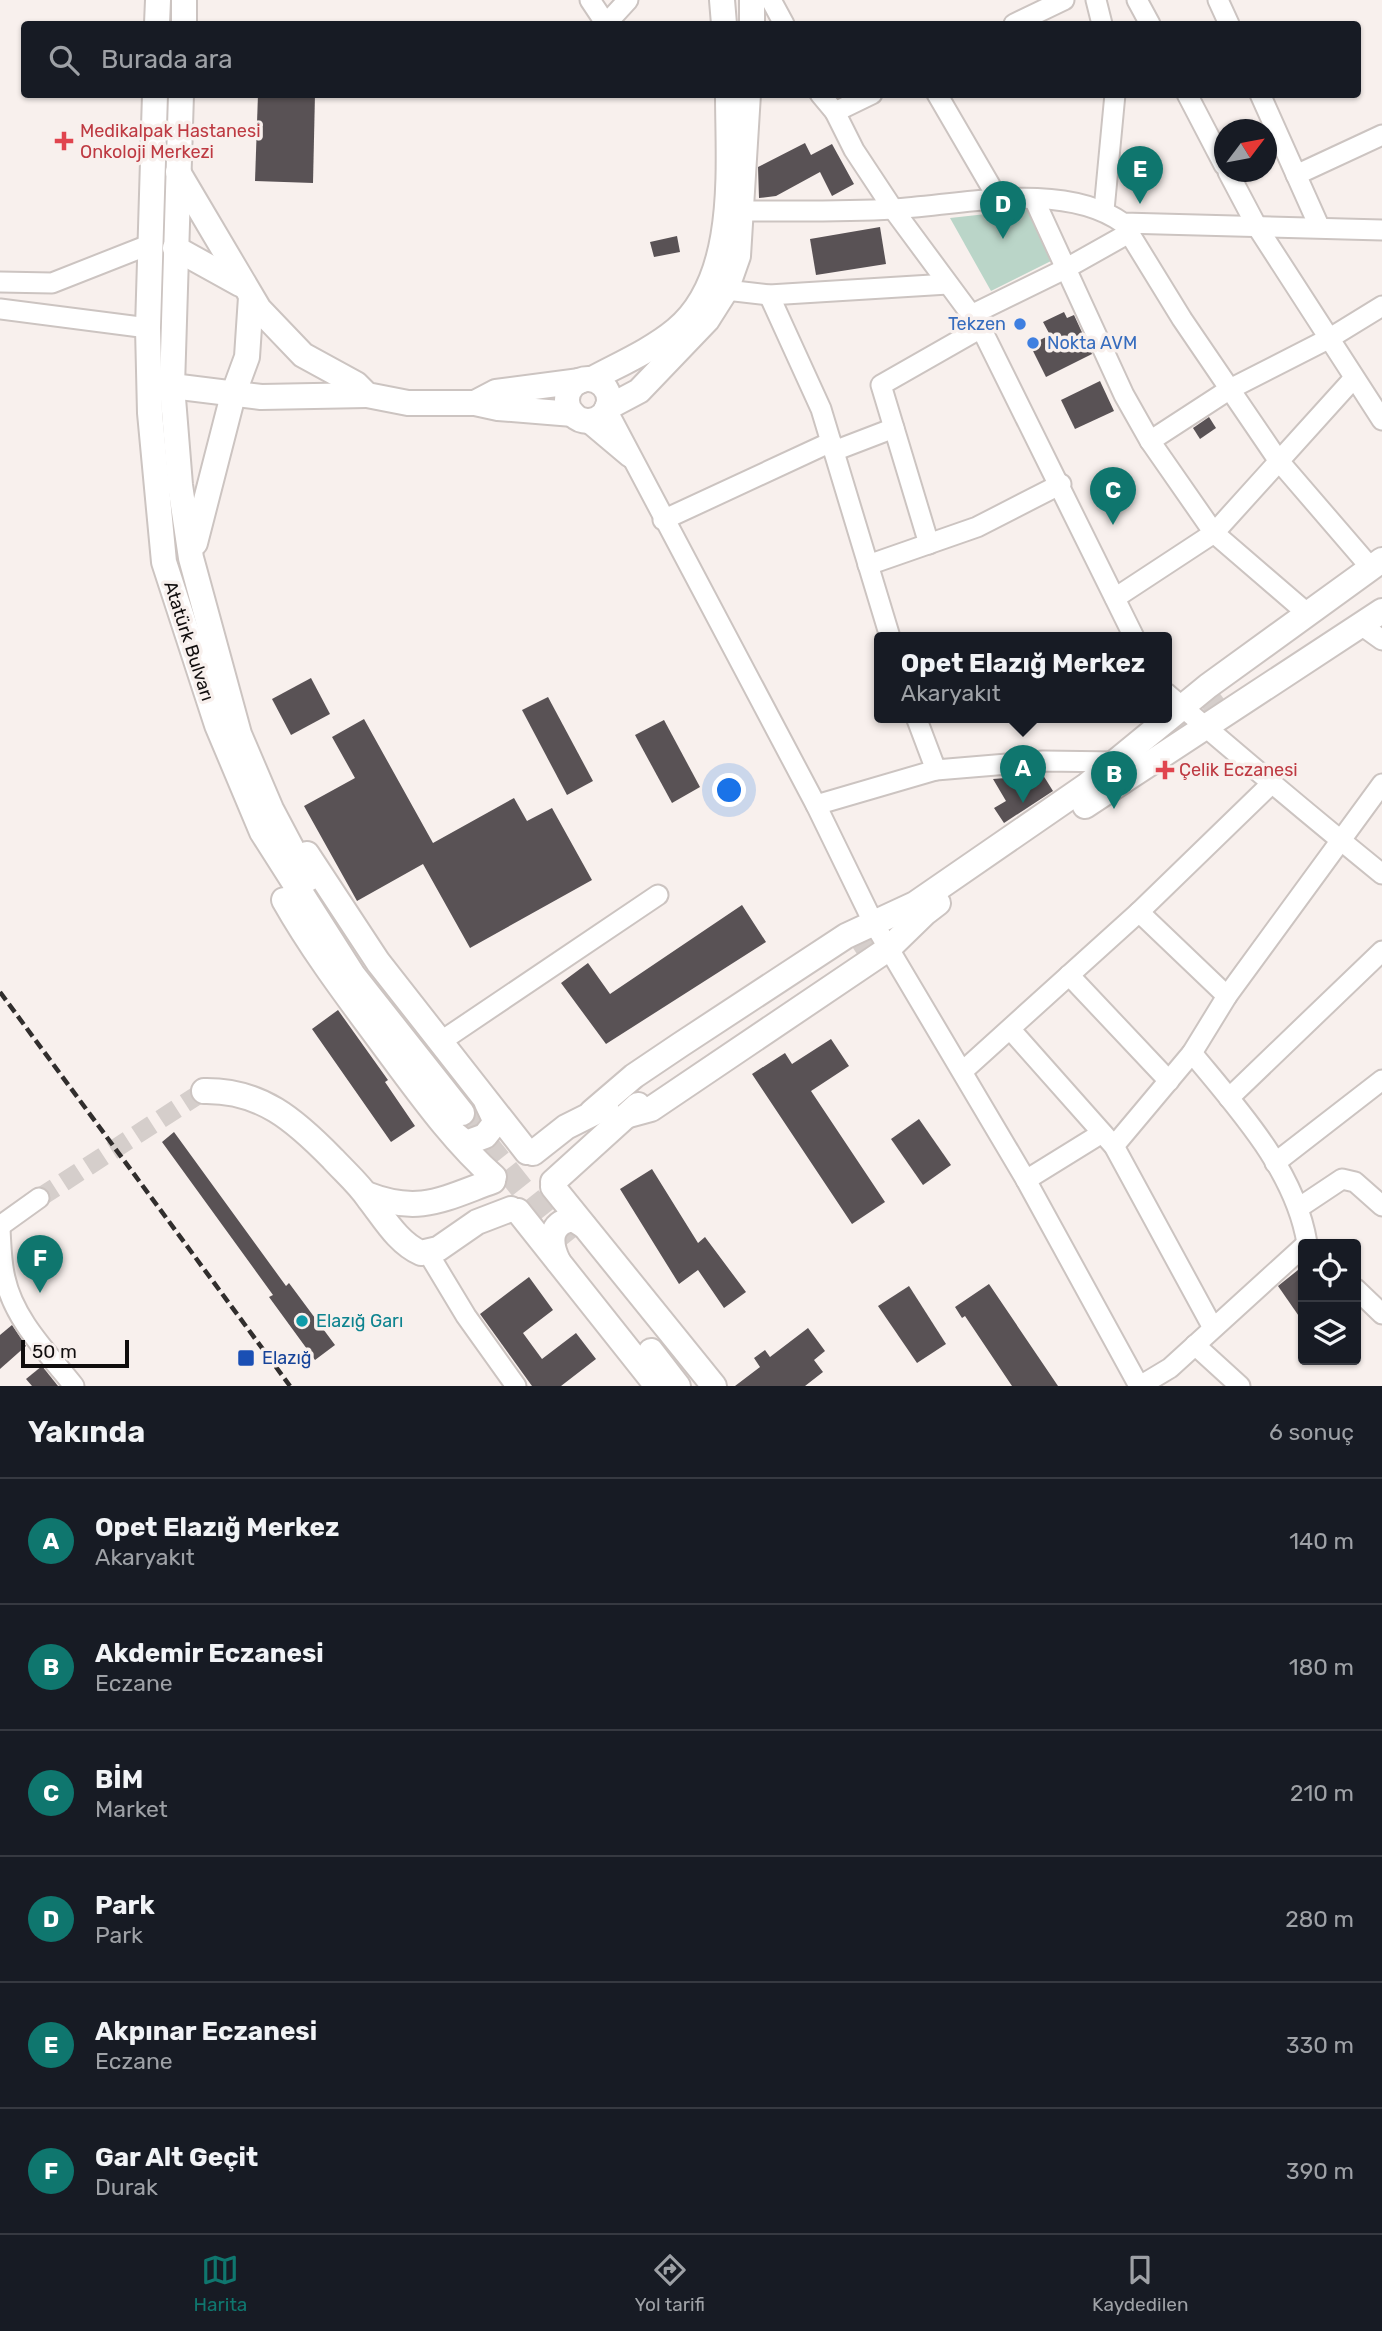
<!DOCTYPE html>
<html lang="tr">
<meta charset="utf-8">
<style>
body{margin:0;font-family:Rubik,sans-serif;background:#242831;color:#f1f3f6}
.controls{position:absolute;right:21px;bottom:21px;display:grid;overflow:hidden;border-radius:7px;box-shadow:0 2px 5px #0004}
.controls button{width:63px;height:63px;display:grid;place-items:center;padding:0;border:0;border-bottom:2px solid #363941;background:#171b24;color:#f1f3f6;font:35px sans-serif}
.compass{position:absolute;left:1214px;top:119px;width:63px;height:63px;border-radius:50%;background:#171b24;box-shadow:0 2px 5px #0004;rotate:58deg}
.scale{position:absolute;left:21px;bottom:18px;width:108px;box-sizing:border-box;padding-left:7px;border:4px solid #100d0d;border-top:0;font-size:19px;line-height:24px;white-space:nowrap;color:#100d0d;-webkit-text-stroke:5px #f8f0ed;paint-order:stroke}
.you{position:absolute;left:730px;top:791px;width:24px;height:24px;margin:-18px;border:5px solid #fff;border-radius:50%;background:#1a73e8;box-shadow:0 0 0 10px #1a73e833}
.badge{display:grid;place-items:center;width:46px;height:46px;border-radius:50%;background:#0f766e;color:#fff;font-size:23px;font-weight:700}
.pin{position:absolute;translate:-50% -58px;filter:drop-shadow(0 2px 4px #0008)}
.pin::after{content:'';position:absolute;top:37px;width:24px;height:21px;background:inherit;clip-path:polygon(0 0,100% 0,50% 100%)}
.popup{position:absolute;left:874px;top:632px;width:298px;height:91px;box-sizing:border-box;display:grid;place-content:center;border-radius:7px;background:#171b24;filter:drop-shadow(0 2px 5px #0005);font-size:23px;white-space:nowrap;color:#9ea1a6}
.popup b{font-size:26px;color:#f1f3f6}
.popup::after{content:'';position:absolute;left:50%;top:100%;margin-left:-14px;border:14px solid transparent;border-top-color:#171b24}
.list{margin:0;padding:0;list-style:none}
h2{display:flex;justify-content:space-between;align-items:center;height:91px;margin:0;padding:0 28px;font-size:30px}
h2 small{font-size:23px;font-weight:400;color:#9ea1a6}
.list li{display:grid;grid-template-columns:46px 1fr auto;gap:21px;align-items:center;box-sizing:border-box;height:126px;padding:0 28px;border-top:2px solid #363941}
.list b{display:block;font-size:26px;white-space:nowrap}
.list p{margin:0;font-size:23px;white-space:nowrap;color:#9ea1a6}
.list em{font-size:23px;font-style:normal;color:#9ea1a6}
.icon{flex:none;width:38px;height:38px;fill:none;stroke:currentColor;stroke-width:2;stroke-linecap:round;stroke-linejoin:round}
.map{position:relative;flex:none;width:1382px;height:1386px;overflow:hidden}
.search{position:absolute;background:#171b24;box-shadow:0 2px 5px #0004;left:21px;right:21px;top:21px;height:77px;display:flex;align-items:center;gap:18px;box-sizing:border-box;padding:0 24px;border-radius:7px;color:#9ea1a6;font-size:26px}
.sheet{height:847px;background:#171b24}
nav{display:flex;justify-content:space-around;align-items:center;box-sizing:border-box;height:98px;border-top:2px solid #363941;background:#171b24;font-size:19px;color:#9ea1a6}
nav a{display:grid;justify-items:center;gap:4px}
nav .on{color:#0f766e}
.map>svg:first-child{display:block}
</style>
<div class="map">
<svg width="1382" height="1386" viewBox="0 0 1382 1386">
<rect width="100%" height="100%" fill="#f8f0ed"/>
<polygon fill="#bad5c8" points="1031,209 1053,260 991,291 950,218"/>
<g fill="#595255">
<polygon points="258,94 315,94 313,183 255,181"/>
<polygon points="805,143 811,155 832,144 854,184 832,196 820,172 776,196 759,198 758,167"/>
<polygon points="880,227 886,264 816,275 810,239"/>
<polygon points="677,236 680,252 654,257 650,242"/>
<polygon points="1064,312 1067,318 1074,315 1092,354 1046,377 1030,345 1050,335 1043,322"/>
<polygon points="1100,381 1114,411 1075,429 1061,400"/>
<polygon points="1209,417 1216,428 1200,439 1193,428"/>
<polygon points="311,678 330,714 291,735 272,699"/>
<polygon points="548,697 593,781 567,795 522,710"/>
<polygon points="364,719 433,843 514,798 527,821 552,808 592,880 470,948 423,864 357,901 304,806 355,778 332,737"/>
<polygon points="664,720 700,787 672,803 635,735"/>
<polygon points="1043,775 1053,791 1004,823 994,808 1006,801 993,779"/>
<polygon points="742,905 766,942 606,1044 561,983 588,963 610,994"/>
<polygon points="338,1010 388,1080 385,1082 415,1126 391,1142 312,1029"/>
<polygon points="831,1039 849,1066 811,1091 885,1202 852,1224 752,1074 785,1053 792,1064"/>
<polygon points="919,1119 951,1165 923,1185 891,1139"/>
<polygon points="174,1132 286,1286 289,1283 335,1345 315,1360 269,1297 273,1295 162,1142"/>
<polygon points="652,1169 698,1243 705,1237 746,1292 724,1308 698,1270 679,1284 620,1189"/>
<polygon points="1303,1266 1303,1322 1278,1286"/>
<polygon points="529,1277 553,1310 523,1333 542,1359 576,1333 596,1359 561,1386 532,1386 480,1314"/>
<polygon points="989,1284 1058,1386 1012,1386 965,1316 962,1318 955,1307"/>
<polygon points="909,1286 946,1344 917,1363 878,1306"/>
<polygon points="12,1325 26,1346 0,1369 0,1335"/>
<polygon points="808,1328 825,1351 814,1360 823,1372 805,1386 735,1386 760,1367 754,1358 765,1350 770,1357"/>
<polygon points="42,1366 58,1386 32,1386 26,1379"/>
</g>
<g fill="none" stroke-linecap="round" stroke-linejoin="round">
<polyline stroke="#d5cecb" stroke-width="19" stroke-dasharray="19 10" stroke-linecap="butt" points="39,1198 204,1091"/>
<g stroke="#d5cecb" stroke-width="24" stroke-dasharray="24 12" stroke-linecap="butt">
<polyline points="1173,729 1221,695"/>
<polyline points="853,948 889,924"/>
<polyline points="462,1113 572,1252"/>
</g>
<g stroke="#ccc4c1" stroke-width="23">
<g id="minor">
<polyline points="590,0 606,24"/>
<polyline points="771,0 784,24"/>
<polyline points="1096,0 1102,24"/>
<polyline points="1137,0 1150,24"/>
<polyline points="1218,0 1229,24"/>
<polyline points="606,24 628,0"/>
<polyline points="1014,24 1064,0"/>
<polyline points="820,94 835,112 854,150 893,209 981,328 1134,637"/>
<polyline points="937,94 997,197"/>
<polyline points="1187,94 1224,165"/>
<polyline points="1260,94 1319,226"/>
<polyline points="835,112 872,94"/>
<polyline points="1228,172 1256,225 1382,420"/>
<polyline points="1296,175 1382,135"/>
<polyline points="1034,199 1124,395 1150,441 1214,533 1308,614"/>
<polyline points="1104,210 1115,94"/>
<path d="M743,211c50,0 100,1 150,-2 68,-4 170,-29 230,14l259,7"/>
<polyline points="1123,223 1182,319 1278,460 1371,568"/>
<polyline points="0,282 52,283 151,244"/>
<polyline points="726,290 769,295 948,284"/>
<polyline points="769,295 821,409 890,637"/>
<polyline points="0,309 148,328"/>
<polyline points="971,315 1065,269 1129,233"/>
<polyline points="607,410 816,805 873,922 1026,1180 1139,1386"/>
<polyline points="585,420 629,457"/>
<polyline points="1150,441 1230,389 1330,338 1382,306"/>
<polyline points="834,451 894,428"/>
<polyline points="663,520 831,442"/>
<polyline points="929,544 881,385 981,328"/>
<polyline points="868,565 977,527 1061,484"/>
<polyline points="1115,598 1214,533 1354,378"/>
<polyline points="1361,625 1382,640"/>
<path d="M1166,693c71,61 143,122 216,181"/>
<polyline points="916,717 936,770 1043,761 1118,762"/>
<polyline points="816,805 936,770"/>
<polyline points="1139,912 1227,996"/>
<polyline points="1069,975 1169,1081"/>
<polyline points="1011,1030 1114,1146 1213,1328"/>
<polyline points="440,1042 658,895"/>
<path d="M1192,1053c46,56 103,117 115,190"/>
<polyline points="963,1071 1139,912 1271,784"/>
<polyline points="1229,1098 1382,951"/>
<polyline points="1114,1146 1192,1053 1227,996 1382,784"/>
<polyline points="1275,1163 1382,1080"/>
<polyline points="1026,1180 1102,1133"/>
<polyline points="1300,1207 1342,1179 1355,1182 1382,1206"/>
<polyline points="0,1226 39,1198"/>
<path d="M0,1229c1,16 1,33 5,49 9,42 43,75 69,108"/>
<polyline points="428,1253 466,1316 516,1386"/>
<polyline points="1356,1289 1382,1314"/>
<polyline points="1195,1345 1240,1386"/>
<polyline points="1140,1386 1170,1368 1303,1247"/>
</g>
</g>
<g stroke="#ccc4c1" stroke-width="28">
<g id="major">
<polyline points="722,0 724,24"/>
<polyline points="157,24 158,0"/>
<polyline points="184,24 184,0"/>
<polyline points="752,24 752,0"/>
<polyline points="155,94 148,328 150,413 164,562 217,725 262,832 353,975 462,1113"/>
<polyline points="181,94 172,386 180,485 191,558 239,734 271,809 308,879"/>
<polyline points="178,172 259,309 303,355 356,384 367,395 408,403 475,403 498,408 573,414"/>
<polyline points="175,248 240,284"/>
<path d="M592,379c28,-15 60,-29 84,-49 63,-52 52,-163 52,-236"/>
<circle cx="588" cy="400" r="21"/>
<polyline points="172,386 261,397 367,395"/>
<polyline points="475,403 496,392 580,381"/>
<polyline points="607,408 639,391 707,320 726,290 738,256 748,94"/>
<polyline points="195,543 233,395 247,357 251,297"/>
<polyline points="1085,806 1382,611"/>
<polyline points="307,854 378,962 527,1152"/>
<path d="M284,900c30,53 67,101 103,150 33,44 66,91 107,127"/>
<path d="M204,1091c57,-1 91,29 129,68 12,13 26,25 36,40 15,19 29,44 52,54l17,-4 39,-27 34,-13"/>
<polyline points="592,1112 634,1076 680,1045 846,936 915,904 1086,786 1208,686 1382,560"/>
<polyline points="629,1115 651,1109 888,949 925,913 938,903"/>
<polyline points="451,1131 466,1143 485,1136 496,1122 487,1103"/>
<polyline points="533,1153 566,1127 606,1107"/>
<polyline points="553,1182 638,1105"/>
<polyline points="553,1187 714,1386"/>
<path d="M366,1194c53,21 77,5 127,-13"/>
<polyline points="518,1211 657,1386"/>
<path d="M558,1261c-9,-19 -9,-38 15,-42l11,7"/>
<polyline points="651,1351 678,1386"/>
</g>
</g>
<use href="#minor" stroke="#fff" stroke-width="19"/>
<use href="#major" stroke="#fff" stroke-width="24"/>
<polyline stroke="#312e2d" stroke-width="4.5" stroke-dasharray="10 5" stroke-linecap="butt" points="0,992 290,1386"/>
</g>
<g fill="#e0444e" stroke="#f8f0ed" stroke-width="2.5">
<path d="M60.5 130.5h7v7h7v7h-7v7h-7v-7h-7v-7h7z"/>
<path d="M1161.5 759.5h7v7h7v7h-7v7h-7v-7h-7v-7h7z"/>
</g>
<g fill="#3f7fe0" stroke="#f8f0ed" stroke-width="2.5">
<circle cx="1020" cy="324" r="7"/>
<circle cx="1033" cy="343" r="7"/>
</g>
<circle fill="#0f9aa8" stroke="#f8f0ed" stroke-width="2.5" cx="302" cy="1321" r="7"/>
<rect fill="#1a4fb4" stroke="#f8f0ed" stroke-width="2.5" x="237" y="1349" width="18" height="18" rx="3.5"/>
<g text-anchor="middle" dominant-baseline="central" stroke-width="7" stroke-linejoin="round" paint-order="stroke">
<g font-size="18" fill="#be3a42" stroke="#f8f0ed" text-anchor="start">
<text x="80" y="131">Medikalpak Hastanesi<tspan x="80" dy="21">Onkoloji Merkezi</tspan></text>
<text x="1179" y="770">Çelik Eczanesi</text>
</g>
<g font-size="18" fill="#366cbe" stroke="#f8f0ed" text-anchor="end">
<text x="1006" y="324">Tekzen</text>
<text x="1047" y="343" text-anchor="start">Nokta AVM</text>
</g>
<g font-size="18" fill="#100d0d" stroke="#f8f0ed">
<text transform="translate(189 641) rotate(72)">Atatürk Bulvarı</text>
</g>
<g font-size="18" fill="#0d838f" stroke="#f8f0ed" text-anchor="start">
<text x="316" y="1321">Elazığ Garı</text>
</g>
<g font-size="18" fill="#164399" stroke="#f8f0ed" text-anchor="start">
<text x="262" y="1358">Elazığ</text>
</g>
</g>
</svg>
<div class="controls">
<button><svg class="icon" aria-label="locate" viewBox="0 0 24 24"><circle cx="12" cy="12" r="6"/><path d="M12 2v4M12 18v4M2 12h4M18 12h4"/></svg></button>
<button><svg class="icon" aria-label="layers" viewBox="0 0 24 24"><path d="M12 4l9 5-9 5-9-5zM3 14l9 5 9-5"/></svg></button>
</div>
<svg class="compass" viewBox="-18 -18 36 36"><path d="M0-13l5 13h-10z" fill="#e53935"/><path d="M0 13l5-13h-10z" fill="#9ea1a6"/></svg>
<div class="scale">50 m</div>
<div class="you"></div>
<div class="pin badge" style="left:1023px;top:803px">A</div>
<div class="popup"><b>Opet Elazığ Merkez</b>Akaryakıt</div>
<div class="pin badge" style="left:1114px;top:809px">B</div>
<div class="pin badge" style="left:1113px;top:525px">C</div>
<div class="pin badge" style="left:1003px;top:239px">D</div>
<div class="pin badge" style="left:1140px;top:204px">E</div>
<div class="pin badge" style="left:40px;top:1293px">F</div>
<div class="search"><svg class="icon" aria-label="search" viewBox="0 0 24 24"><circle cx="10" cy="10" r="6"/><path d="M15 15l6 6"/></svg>Burada ara</div>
</div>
<section class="sheet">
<h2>Yakında<small>6 sonuç</small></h2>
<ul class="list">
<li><span class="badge">A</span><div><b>Opet Elazığ Merkez</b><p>Akaryakıt</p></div><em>140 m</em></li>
<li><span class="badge">B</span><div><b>Akdemir Eczanesi</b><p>Eczane</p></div><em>180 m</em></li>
<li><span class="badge">C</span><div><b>BİM</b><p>Market</p></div><em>210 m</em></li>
<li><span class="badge">D</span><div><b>Park</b><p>Park</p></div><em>280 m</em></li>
<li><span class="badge">E</span><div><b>Akpınar Eczanesi</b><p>Eczane</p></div><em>330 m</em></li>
<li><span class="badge">F</span><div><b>Gar Alt Geçit</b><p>Durak</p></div><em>390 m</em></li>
</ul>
</section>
<nav>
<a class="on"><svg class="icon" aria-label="map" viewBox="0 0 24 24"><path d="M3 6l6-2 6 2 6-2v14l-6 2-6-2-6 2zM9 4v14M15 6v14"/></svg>Harita</a>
<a><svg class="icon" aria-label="directions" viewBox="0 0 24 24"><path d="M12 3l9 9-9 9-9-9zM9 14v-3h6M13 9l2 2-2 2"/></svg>Yol tarifi</a>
<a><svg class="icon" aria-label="saved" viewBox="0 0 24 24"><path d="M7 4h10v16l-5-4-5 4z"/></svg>Kaydedilen</a>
</nav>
